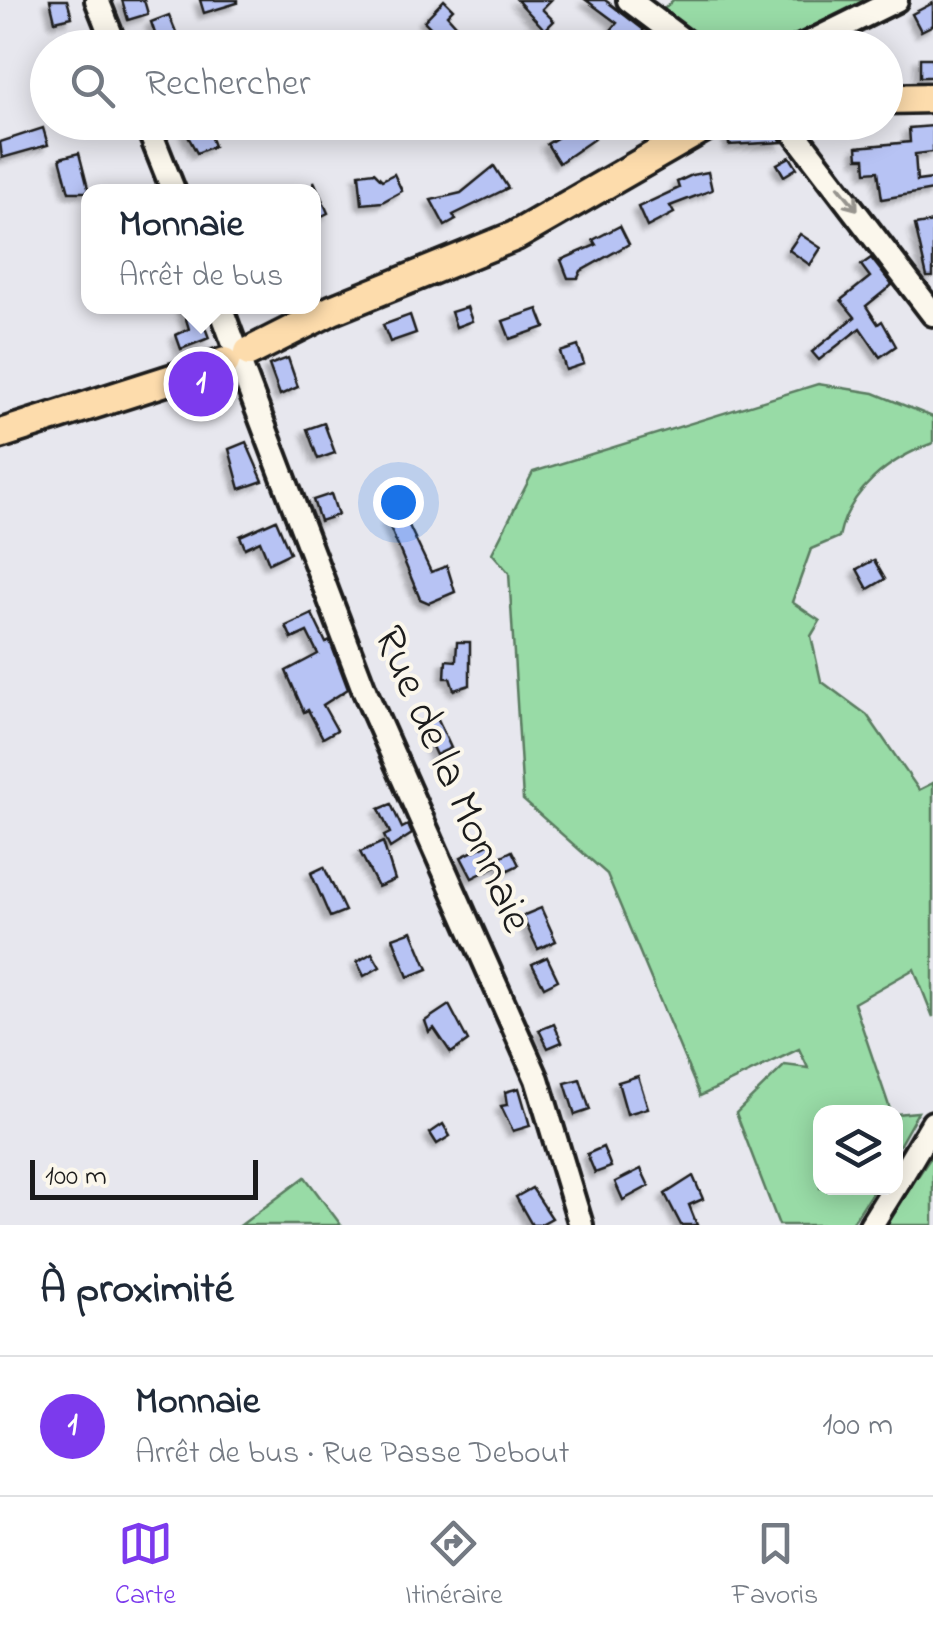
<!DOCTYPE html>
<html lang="fr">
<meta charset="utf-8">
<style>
body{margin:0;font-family:"Indie Flower",sans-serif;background:#f6f6f7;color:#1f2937}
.controls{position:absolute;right:30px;bottom:30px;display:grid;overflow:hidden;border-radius:20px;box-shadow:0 5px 25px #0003}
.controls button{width:90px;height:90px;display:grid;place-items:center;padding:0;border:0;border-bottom:2px solid #e0e1e3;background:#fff;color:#1f2937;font:50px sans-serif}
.scale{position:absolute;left:30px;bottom:25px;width:228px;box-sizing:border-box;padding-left:10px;border:5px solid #1c1c1c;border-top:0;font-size:28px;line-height:35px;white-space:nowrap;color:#1c1c1c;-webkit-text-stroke:8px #fbf7ec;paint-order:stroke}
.you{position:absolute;left:398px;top:502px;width:35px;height:35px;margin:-25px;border:8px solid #fff;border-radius:50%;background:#1a73e8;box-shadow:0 0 0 15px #1a73e833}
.badge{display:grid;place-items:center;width:65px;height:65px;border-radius:50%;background:#7c3aed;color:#fff;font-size:32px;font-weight:700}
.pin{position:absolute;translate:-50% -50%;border:5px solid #fff;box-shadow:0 2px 10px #0006}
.popup{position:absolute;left:81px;top:184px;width:240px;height:130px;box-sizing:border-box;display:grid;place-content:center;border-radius:20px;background:#fff;filter:drop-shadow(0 2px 8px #0005);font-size:32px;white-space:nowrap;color:#747a83}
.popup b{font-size:38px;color:#1f2937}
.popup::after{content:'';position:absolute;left:50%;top:100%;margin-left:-20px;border:20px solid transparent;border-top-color:#fff}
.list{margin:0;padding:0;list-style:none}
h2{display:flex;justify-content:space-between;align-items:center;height:130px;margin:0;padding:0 40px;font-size:42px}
h2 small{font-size:32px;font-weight:400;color:#747a83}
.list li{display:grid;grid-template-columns:65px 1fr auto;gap:30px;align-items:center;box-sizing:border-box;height:140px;padding:0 40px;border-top:2px solid #e0e1e3}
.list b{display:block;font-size:38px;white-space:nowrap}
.list p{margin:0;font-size:32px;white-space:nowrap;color:#747a83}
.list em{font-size:32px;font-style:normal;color:#747a83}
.icon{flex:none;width:55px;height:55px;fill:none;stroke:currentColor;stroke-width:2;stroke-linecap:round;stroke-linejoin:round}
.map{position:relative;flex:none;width:933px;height:1225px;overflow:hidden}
.search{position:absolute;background:#fff;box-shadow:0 5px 25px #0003;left:30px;right:30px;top:30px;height:110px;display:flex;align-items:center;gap:25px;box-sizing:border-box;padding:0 35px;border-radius:55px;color:#747a83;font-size:38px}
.sheet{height:270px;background:#fff}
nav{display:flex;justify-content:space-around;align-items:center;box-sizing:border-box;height:140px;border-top:2px solid #e0e1e3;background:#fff;font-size:28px;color:#747a83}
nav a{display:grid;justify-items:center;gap:5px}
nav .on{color:#7c3aed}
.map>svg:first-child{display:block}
</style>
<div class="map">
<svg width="933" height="1225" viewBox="0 0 933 1225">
<defs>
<filter id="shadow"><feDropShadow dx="-5" dy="5" stdDeviation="2.5" flood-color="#0004"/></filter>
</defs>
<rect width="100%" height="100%" fill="#e7e7ee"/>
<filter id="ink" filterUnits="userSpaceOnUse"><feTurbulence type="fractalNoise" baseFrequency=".01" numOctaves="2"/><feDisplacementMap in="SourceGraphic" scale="20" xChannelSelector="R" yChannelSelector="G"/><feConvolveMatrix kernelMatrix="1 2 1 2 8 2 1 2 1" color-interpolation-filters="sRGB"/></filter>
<g filter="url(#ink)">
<g fill="#98dba6" stroke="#5a7c61" stroke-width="2.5">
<polygon points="673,0 867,0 774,47 712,47 662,11"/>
<path d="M818,384l56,9 59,24v26c-44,16 -84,47 -94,94l-28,12 -19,53 28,19 -9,15 10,45 46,34 52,75 14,-7v234l-19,-48 -60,34 37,109h-71v76h55l-24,37h-72l-43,-112 49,-48 23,3 -9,-19 -99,47 -93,-222 -84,-74 -14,-227 -17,-20 41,-81z"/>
<polygon points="918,1112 896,1151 896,1114"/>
<polygon points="933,1154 933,1225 885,1225"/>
<polygon points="305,1177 341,1225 241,1225"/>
</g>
<g fill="#b7c3f4" stroke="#1c1c1c" stroke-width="2.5" filter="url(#shadow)">
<polygon points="50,0 67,0 72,17 55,21"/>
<polygon points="122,0 144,0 148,14 128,20"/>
<polygon points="200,0 237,0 237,3 204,13"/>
<polygon points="444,0 453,9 447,15 466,36 453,48 425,48 439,36 424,21"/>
<polygon points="517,0 551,0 542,9 554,21 545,30"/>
<polygon points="586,0 605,0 644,30 628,48 596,48 617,23"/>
<polygon points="933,3 933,25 921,31 912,14"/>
<polygon points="169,15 180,42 160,48 151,22"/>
<rect x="920" y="58" width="13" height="19"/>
<polygon points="205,122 214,146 197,153 184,129"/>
<polygon points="583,122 594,139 559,163 547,144"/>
<polygon points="771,124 782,142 729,145 728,130"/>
<polygon points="933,126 933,152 915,154 917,181 933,179 933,190 882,199 878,171 866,172 865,158 858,158 857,147 910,142 909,128"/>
<polygon points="43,128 48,145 2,158 0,142"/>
<polygon points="79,153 89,192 69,192 60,158"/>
<polygon points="790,157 797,168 784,176 777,164"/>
<polygon points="494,166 508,188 453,215 456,220 445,226 431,200 461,193"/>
<polygon points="374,172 382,180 394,174 402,191 382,202 362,204 359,174"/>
<polygon points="708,172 712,190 670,206 674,213 647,227 638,207 679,188 677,182 692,175"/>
<polygon points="314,181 328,213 314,220"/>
<polygon points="933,222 933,277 927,277 915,225"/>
<polygon points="620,226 629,244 581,271 578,278 568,278 561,260 596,245 593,240"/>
<polygon points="800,234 821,248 810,265 789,250"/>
<polygon points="871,258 892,285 866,306 878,324 882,321 896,346 880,357 860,328 819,360 812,352 855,317 841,300 870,277 861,265"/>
<polygon points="182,306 197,306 209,338 181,349 176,335 189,329"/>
<polygon points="467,307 472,321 456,327 451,312"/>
<polygon points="538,309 545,327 510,339 503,321"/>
<polygon points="410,315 416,333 390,342 383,325"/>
<polygon points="578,346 584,364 566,370 560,352"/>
<polygon points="288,358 298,387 280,395 269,365"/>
<polygon points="324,423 335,453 318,459 307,429"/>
<polygon points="246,442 263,481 240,489 229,449"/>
<polygon points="331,494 338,515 320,521 313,500"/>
<polygon points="403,513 431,572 447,566 455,592 429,603 420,599 387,520"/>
<polygon points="276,520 290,553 269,563 260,541 245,548 240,536"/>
<polygon points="874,560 885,579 868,589 857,569"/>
<polygon points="312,614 326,643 330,641 348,689 323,705 337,730 323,738 308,710 304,712 286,671 318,654 307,632 292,639 286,626"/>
<polygon points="457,642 470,642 470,685 454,690 450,678 445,678 446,660 456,661"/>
<polygon points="436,716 451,748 436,755 421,723"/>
<polygon points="391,804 402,828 408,825 412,834 390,848 384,836 390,833 379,809"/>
<polygon points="383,842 395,880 378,887 360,852"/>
<polygon points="490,843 500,864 472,878 461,857"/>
<polygon points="512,851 519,865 504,872 498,858"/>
<polygon points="324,867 345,911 330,917 311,873"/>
<polygon points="541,908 556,941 538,949 522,916"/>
<polygon points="412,931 428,969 408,977 393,938"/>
<polygon points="372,953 380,967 364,976 357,962"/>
<polygon points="547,957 558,980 544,987 532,964"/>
<polygon points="449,1005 468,1041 451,1053 434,1028 429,1032 425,1021"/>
<polygon points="554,1024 562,1042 548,1048 539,1030"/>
<polygon points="638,1076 648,1108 627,1114 618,1082"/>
<polygon points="580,1079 590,1110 575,1115 565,1083"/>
<polygon points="519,1088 530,1126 513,1131 501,1106 507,1105 505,1092"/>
<polygon points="443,1124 450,1136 437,1144 430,1133"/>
<polygon points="603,1147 611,1167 595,1173 587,1154"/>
<polygon points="641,1169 649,1186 623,1200 615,1182"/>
<polygon points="693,1176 703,1199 689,1205 697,1225 681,1225 665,1194"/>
<polygon points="532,1188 552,1218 539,1225 532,1225 516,1197"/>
</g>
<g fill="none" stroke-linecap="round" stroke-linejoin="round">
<g stroke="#1c1c1c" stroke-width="30">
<g id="minor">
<polyline points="97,0 116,48"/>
<polyline points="629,0 693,48"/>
<polyline points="799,48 896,0"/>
<polyline points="146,122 174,192"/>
<polyline points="786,122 933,314"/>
<polyline points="220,306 234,344"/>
<polyline points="242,369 365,692 537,1079 581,1225"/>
<polyline points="896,1185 933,1123"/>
<polyline points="871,1225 894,1188"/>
</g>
</g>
<g stroke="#1c1c1c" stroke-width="35">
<g id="major">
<polyline points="886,99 933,98"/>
<polyline points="249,352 332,310 515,236 713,122"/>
<polyline points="0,434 225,362"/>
</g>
</g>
<use href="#minor" stroke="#fbf7ec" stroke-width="22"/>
<use href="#major" stroke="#fddcac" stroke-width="28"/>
</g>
<defs><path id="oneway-shaft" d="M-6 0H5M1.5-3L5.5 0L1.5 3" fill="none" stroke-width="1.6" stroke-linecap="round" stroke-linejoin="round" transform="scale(2.5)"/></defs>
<use stroke="#97948e" href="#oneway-shaft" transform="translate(848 198) rotate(51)"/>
</g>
<g text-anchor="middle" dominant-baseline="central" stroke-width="8" stroke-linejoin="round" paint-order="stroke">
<g font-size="45" fill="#1c1c1c" stroke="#fbf7ec">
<text transform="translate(451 780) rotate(66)">Rue de la Monnaie</text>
</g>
</g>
</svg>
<div class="controls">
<button><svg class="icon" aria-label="layers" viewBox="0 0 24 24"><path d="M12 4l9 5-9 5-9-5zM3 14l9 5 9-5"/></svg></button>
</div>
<div class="scale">100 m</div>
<div class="you"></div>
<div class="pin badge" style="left:201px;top:384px">1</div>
<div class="popup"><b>Monnaie</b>Arrêt de bus</div>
<div class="search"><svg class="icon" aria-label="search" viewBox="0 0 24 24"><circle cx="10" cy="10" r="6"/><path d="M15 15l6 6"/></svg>Rechercher</div>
</div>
<section class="sheet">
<h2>À proximité<small></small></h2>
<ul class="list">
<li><span class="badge">1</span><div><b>Monnaie</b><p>Arrêt de bus · Rue Passe Debout</p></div><em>100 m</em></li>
</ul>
</section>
<nav>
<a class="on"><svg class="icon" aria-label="map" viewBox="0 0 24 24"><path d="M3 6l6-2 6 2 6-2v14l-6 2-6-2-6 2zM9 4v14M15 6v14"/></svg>Carte</a>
<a><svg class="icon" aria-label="directions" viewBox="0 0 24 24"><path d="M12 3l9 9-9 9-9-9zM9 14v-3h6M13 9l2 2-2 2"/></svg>Itinéraire</a>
<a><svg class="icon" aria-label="saved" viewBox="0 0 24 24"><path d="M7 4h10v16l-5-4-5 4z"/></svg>Favoris</a>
</nav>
